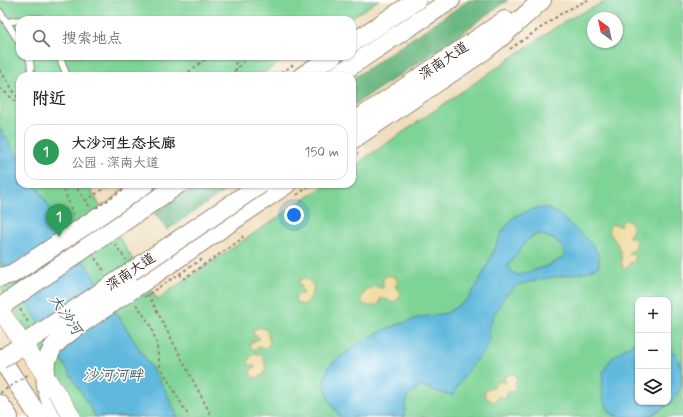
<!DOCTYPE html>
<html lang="zh">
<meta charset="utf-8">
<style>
body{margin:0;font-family:Mynerve,"LXGW WenKai TC",sans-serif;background:#f6f6f6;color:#222}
.controls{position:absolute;right:12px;bottom:12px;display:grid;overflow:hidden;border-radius:8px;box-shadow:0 1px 3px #0004}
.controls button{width:36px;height:36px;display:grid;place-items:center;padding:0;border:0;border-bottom:1px solid #e0e0e0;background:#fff;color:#222;font:20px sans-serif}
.compass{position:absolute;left:587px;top:12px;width:36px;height:36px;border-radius:50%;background:#fff;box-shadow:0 1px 3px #0004;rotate:327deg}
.you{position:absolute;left:294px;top:215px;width:14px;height:14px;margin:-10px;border:3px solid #fff;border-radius:50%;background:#1a73e8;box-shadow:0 0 0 6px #1a73e833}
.badge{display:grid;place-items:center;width:26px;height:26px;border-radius:50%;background:#c8321e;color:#fff;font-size:13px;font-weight:700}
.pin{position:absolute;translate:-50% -33px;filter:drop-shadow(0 1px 2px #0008)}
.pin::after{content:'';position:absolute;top:21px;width:14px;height:12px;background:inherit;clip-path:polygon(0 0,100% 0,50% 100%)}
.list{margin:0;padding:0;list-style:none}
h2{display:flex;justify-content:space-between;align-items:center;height:52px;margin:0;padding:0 16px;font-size:17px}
h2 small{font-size:13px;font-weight:400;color:#767676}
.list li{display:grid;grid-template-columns:26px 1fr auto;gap:12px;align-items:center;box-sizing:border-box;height:56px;margin:0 8px 8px;padding:0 8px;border:1px solid #e0e0e0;border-radius:12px}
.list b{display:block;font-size:15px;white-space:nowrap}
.list p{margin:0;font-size:13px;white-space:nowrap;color:#767676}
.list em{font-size:13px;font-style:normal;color:#767676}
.icon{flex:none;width:22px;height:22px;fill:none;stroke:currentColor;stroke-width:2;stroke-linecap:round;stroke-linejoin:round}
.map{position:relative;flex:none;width:683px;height:417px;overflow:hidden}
.search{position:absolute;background:#fff;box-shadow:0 1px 3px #0004;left:16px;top:16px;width:340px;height:44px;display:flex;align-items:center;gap:10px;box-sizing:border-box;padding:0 14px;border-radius:12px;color:#767676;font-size:15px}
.panel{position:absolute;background:#fff;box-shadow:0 1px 3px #0004;left:16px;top:72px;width:340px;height:116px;border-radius:12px}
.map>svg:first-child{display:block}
</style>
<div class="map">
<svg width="683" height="417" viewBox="0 0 683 417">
<rect width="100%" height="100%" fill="#fff"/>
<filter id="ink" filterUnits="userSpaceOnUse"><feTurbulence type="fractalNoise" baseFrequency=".025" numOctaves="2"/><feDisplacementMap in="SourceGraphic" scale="8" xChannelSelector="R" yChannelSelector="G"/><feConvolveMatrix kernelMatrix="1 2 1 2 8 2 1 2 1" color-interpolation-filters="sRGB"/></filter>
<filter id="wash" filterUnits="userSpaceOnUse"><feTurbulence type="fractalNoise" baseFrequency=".012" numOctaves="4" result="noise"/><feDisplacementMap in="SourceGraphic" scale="16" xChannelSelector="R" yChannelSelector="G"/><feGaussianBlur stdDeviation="0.9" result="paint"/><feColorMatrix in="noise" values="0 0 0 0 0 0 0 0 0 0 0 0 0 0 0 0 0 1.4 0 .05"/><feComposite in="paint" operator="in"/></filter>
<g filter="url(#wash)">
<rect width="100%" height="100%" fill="#efddbc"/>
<path fill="#7ed396" stroke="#5c7e5a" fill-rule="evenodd" d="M0,0h379l-32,20h-327v36h270l-32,20h-238v108h76l-6,5 67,110 170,-115h25v-17l216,-148 41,-19h74v417h-604l-79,-131zM593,18h24v24h-24zM638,300h30v102h-30z"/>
<g fill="#66b57f" stroke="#50704e">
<polygon points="469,0 508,0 438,50 352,106 352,79"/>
<polygon points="196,184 235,184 167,230 154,212"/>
</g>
<g fill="#eeda9e" stroke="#94825e">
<path d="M626,220c8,4 8,11 2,17 6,0 8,2 8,9 0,1 0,2 -1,3 0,1 -5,2 -6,3v1l5,2 1,3 -1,4 -4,1 -2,4 -2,1 -4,-1c-1,-6 0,-11 -2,-16 -1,-4 -3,-9 -6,-12 -2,-4 -9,-10 -3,-14 3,-2 6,0 9,2 1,-5 1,-6 6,-7z"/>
<path d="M389,275l6,2 3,4 -3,6 6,6 -2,6 -7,3 -10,-4 -2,1v4c-7,4 -10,4 -17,1l-2,-6 4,-6 10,-6 6,2h2v-10z"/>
<path d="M304,278l6,3 4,6c-2,8 -4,14 -11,18l-6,-2 -2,-4 3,-5h5l1,-2 -4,-3 2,-3 -3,-1v-5z"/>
<path d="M257,328h6l4,2 3,13 -4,5 -3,1 -2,-3c-6,3 -7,7 -11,-1l2,-3 7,-3v-2l-6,-2c0,-4 1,-6 4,-7z"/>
<path d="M255,353c10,2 11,11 10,20l-7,5 -6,-1 -2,-4 1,-4 4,-1 1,-2 -8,-2c0,-5 3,-8 7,-11z"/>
<path d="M512,373l4,2c1,4 1,6 -2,10l1,3v2l-2,2 -6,-1v5l-3,2 -5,-2 -3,4 -2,2 -8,-4c-3,-6 0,-8 5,-11l3,1v-3c4,-5 7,-4 12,-2l-2,-6z"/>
</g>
<g fill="#60b9dd" stroke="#4e727e" fill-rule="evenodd">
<polygon points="0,128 20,160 20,184 35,184 164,388 178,417 96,417 29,306 0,260"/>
<path d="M537,208h10l10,5 36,32 6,12v9l-12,6 -44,7 -26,6 -12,11 -10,17 -6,13v16l-4,8 -12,14 -12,17 -8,14 -11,-2 -21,-7 -13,10 -3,13 -1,8h-64l-10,-15 -6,-19 5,-17 27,-21 30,-16 35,-12 26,-4 21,-14 11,-17 12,-25 11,-25 12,-15 13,-6zM537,234c8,1 21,6 25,13 2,3 2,6 2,9 -13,11 -30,14 -46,19l-5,-2 -5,-6 18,-26z"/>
<polygon points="638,341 638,402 668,402 668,346 675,353 682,369 681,387 671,403 652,415 639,417 619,417 610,413 602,396 603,372 612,358 627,347"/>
</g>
</g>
<g filter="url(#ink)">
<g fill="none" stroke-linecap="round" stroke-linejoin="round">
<g stroke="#95846d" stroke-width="8">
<g id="service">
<polyline points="0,12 20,43"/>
<polyline points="21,20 40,18 43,20"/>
<polyline points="6,22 20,20"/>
<path d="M28,56c3,5 4,15 1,20"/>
<polyline points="59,56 67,76"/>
</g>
</g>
<g stroke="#95846d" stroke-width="20">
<g id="primary">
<polyline points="352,43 417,0"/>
<polyline points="302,76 333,56"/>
<polyline points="336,76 388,41 451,0"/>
<polyline points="352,123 505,20"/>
<polyline points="352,140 484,51 499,39 542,0"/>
<polyline points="92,221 146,184"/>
<polyline points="133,289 287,184"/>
<polyline points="0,357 39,417"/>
<polyline points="46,387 52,407 59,417"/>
<polyline points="0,404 9,417"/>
</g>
</g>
<g stroke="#95846d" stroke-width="2" stroke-dasharray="3 3" stroke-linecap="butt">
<polyline points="510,49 565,11 588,0"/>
<polyline points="235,56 236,70 240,76"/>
<polyline points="0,70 20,101"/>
<polyline points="184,76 209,56"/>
<polyline points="230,76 249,56"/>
<polyline points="276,76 293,65"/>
<polyline points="0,88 20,105"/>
<polyline points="352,157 358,153"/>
<polyline points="62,184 74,217"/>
<polyline points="74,184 90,207"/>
<polyline points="297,195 312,184"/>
<polyline points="85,201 111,184"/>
<polyline points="115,244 126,260"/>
<polyline points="95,258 105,272"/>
<polyline points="180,274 183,279 243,238 240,233"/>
<polyline points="148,294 212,417"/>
<polyline points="136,304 150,324 156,341 160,366 189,417"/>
<polyline points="20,309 29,324"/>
</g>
<use href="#service" stroke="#fff" stroke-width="6"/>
<use href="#primary" stroke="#fff" stroke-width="18"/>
<g stroke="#95846d" stroke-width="18" stroke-linecap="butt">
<polyline id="secondary-bridge" points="0,310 61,399 72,417"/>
</g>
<g stroke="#95846d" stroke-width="20" stroke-linecap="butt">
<g id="primary-bridge">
<polyline points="0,277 12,274 20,269 92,221"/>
<polyline points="0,307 179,184"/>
<polyline points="0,360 261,184"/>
<polyline points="46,387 45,372 46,362 53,347 60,340 78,326 133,289"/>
</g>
</g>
<g stroke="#95846d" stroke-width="2" stroke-dasharray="3 3" stroke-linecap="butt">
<polyline points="96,208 132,184"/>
<polyline points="144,297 202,259"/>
<polyline points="0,393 29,374"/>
</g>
<use href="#secondary-bridge" stroke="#fff" stroke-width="17"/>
<use href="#primary-bridge" stroke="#fff" stroke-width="18"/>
</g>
</g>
<g text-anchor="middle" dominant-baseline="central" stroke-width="3" stroke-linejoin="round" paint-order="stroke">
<g font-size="14" fill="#3b2a1e" stroke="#fff">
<text transform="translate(444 61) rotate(-34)">深南大道</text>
<text transform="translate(131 272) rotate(-34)">深南大道</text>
</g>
<g font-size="15" font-style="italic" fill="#485c61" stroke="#fff">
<text transform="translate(65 315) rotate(55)">大沙河</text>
<text x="113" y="376">沙河河畔</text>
</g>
</g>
</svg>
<div class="controls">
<button>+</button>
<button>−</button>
<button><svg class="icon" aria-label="layers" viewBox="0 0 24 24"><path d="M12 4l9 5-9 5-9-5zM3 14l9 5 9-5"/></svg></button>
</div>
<svg class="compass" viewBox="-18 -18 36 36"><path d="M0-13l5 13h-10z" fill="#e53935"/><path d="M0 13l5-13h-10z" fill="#767676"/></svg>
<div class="you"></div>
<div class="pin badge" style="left:59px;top:237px;background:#2e9e5b">1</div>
<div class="search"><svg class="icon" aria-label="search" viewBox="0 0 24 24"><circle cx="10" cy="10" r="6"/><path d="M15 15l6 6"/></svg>搜索地点</div>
<section class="panel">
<h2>附近<small></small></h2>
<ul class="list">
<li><span class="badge" style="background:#2e9e5b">1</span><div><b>大沙河生态长廊</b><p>公园 · 深南大道</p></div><em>150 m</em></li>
</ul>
</section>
</div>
